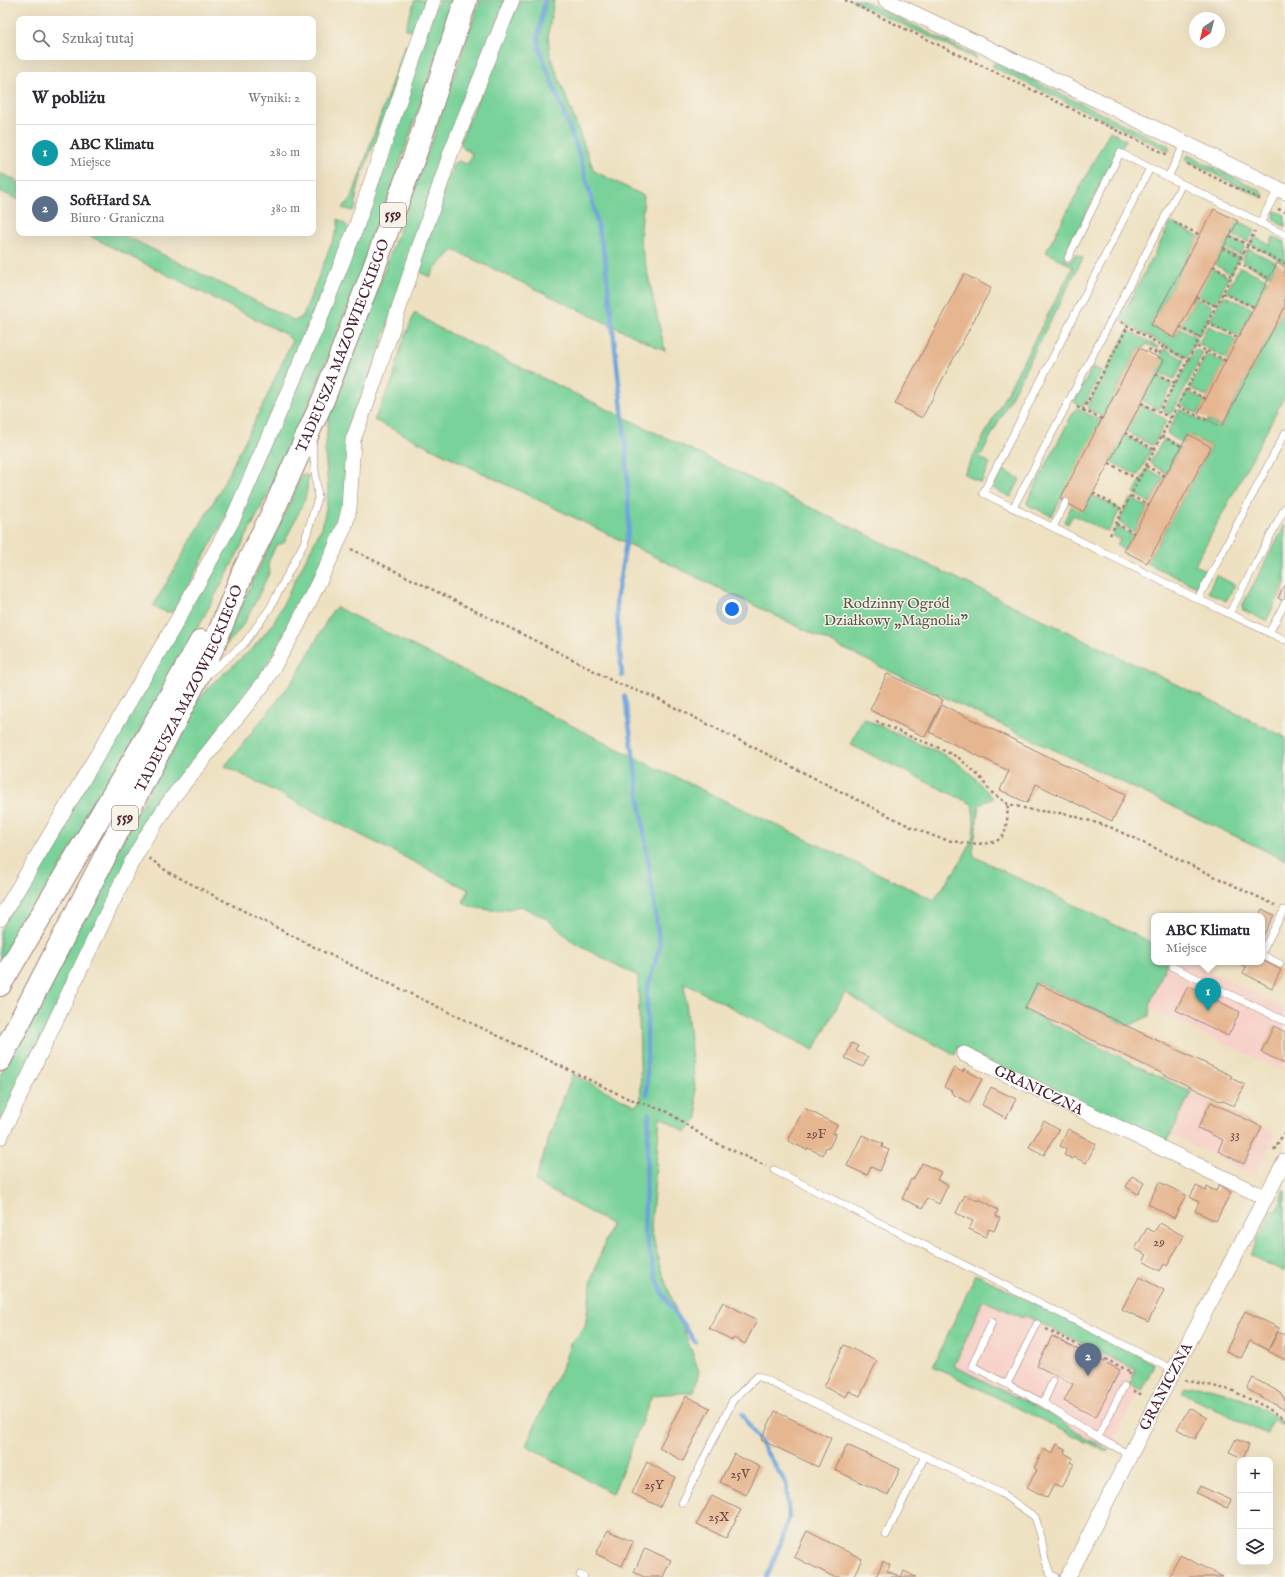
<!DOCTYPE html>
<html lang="pl">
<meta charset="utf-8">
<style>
body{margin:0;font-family:"IM FELL English",serif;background:#f2f2f3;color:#2b2b33}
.controls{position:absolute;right:12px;bottom:12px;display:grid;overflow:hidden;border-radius:8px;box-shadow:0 4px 16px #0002}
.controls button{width:36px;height:36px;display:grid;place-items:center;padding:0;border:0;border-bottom:1px solid #e1e1e2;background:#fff;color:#2b2b33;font:20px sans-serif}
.compass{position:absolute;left:1189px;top:12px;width:36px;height:36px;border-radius:50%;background:#fff;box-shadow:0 4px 16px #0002;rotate:215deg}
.you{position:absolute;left:732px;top:609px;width:14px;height:14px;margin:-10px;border:3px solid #fff;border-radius:50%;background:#1a73e8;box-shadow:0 0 0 6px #1a73e833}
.badge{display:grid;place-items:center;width:26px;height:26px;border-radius:50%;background:#0b8043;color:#fff;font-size:13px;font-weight:700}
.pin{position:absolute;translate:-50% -33px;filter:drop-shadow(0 1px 2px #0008)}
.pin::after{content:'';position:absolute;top:21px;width:14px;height:12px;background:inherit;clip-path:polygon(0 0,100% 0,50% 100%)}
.popup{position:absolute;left:1151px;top:913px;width:114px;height:52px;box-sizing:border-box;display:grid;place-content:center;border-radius:8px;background:#fff;filter:drop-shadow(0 1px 3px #0005);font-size:13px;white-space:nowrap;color:#7c7c81}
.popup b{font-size:15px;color:#2b2b33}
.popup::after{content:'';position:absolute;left:50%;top:100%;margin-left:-8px;border:8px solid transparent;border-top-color:#fff}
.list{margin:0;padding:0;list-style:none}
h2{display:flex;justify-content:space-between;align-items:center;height:52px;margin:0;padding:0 16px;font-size:17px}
h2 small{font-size:13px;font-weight:400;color:#7c7c81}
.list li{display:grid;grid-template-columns:26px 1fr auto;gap:12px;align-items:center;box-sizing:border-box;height:56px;padding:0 16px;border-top:1px solid #e1e1e2}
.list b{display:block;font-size:15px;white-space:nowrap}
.list p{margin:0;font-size:13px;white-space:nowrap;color:#7c7c81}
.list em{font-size:13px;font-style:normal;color:#7c7c81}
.icon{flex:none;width:22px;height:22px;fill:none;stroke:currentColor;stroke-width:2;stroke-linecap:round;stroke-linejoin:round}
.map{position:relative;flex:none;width:1285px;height:1577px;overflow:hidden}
.search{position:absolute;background:#fff;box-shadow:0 4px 16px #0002;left:16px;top:16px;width:300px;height:44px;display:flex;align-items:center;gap:10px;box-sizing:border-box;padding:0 14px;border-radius:8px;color:#7c7c81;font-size:15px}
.panel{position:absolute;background:#fff;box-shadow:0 4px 16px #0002;left:16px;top:72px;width:300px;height:164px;border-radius:8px}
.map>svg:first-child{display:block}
</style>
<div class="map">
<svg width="1285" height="1577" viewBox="0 0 1285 1577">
<rect width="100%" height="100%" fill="#f7f3e8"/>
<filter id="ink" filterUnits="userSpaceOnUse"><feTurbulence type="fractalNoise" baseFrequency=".025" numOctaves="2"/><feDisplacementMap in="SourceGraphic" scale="8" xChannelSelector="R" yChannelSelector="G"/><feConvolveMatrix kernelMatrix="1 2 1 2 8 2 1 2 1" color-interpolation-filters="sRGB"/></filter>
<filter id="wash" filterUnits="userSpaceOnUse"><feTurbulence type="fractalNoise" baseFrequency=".012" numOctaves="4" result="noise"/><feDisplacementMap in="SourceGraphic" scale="16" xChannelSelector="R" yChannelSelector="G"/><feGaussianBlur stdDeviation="0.9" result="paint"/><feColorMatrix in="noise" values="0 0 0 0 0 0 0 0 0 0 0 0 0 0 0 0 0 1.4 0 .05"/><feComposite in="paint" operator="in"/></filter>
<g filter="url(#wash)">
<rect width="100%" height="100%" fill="#eee1c1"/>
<g fill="#f7d1c9">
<polygon points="1167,962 1192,962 1285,1008 1285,1072 1150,1009 1151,1002"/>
<polygon points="1191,1092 1276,1134 1255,1176 1170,1134"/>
<polygon points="972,1282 1139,1362 1144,1380 1107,1452 933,1366"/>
</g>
<g fill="#78d299" stroke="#617862">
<polygon points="415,0 427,0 415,31 412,31 405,29"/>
<path d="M439,0h16c-55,164 -108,329 -183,485 -44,91 -94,179 -144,266 -43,73 -85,147 -128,220v-41l122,-206 116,-204z"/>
<polygon points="480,0 505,0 376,358 343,514 317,575 260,677 165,799 0,1126 0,1075 195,703 213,683 254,647 273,624 322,527 326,508 328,489 325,451 329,415 356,347 429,149"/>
<path d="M519,0h35l-6,34 2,21 44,116 50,25 -4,44 25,111 -211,-101 -20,19 -3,8c-8,-3 -11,-3 -12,-12l34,-101 5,-3 10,3 4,-11 -8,-4 -4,-7z"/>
<polygon points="851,0 862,0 974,55 976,59"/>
<path d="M405,45l3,2 1,5 -29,83c-9,12 -27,58 -24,72l-3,4 -11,-3 9,-8z"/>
<polygon points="997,63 1169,146 1169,151 993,67 993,64"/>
<polygon points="1110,131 1126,140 1120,150 1117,151 1064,258 1071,262 1075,254 1083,258 980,457 990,463 981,483 964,474 1073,267 1046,252"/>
<polygon points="1188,155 1261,191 1263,194 1263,198 1185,159"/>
<polygon points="0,173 19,182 19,200 0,191"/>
<polygon points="1275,211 1285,215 1285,227 1274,220"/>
<polygon points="338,219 345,224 349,229 240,486 219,530 173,612 166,612 153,606 218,494 264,403 292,341 287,335 84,233 120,233 295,321 303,316 338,227"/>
<polygon points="1238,221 1254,229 1254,231 1248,242 1231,234"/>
<polygon points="1173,223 1199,237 1151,325 1174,338 1180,328 1196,337 1197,339 1188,356 1186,357 1122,321 1121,318 1170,224"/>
<polygon points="1229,237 1245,246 1241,255 1224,247"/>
<polygon points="1255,237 1270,245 1273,237 1285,242 1285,263 1252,245 1251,243"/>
<polygon points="1223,249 1239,258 1231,274 1214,264"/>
<polygon points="1249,249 1277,263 1270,276 1243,262 1242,260 1247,250"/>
<polygon points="1240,267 1268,280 1255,305 1227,292 1227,290"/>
<polygon points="1212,268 1228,277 1228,279 1216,302 1213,303 1197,295"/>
<polygon points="1225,296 1253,309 1239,336 1210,320 1222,297"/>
<polygon points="1196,298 1212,306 1213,308 1200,334 1198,334 1181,325"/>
<polygon points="1285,307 1285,396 1195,565 1206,571 1197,587 1147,563 1211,447 1188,434 1182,444 1167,433 1180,409 1206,423 1208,420 1221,427"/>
<polygon points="415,312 435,326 1285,737 1285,860 885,669 374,420 393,380 401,347"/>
<polygon points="1209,326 1237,340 1227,359 1200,345 1199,343 1207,327"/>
<polygon points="1129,331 1159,347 1158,349 1146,344 1143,349 1139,348 1103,417 1089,410 1087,407 1127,332"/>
<polygon points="1164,348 1184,360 1175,379 1157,372 1163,360 1160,358"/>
<polygon points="1195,349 1203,353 1171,415 1163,411"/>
<polygon points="1206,355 1209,355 1225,363 1207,397 1190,387"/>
<polygon points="1093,367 1102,371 1083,407 1074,402"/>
<polygon points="1156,375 1171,383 1172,385 1159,409 1157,409 1142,401"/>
<polygon points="1186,392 1189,392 1205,401 1198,414 1182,405 1181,403"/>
<polygon points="1140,404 1165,419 1166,421 1154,444 1151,445 1126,431"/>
<polygon points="1077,408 1101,421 1052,516 1028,505 1027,502 1074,411"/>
<polygon points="1124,435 1150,449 1151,451 1138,475 1136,475 1110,461"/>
<polygon points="1164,439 1180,448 1166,473 1151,464 1150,462"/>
<polygon points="1001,469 1020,479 1011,497 992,488"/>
<polygon points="1148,469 1164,478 1150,503 1134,493 1146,470"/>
<path d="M302,474l6,2 -1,13 -2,10 -21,44 -8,2 -8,18 2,8c-13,27 -24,57 -47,77l-2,-1 67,-140z"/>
<polygon points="1092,495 1120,509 1120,510 1108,532 1073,515 1068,524 1064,522 1072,505 1083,511"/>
<polygon points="1130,499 1132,499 1148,507 1134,532 1119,522"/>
<polygon points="1285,525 1285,584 1266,621 1243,610 1242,606"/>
<polygon points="1116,527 1118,527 1133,535 1124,551 1117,545 1120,539 1112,535"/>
<polygon points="1216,575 1235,585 1226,601 1208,592"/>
<path d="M336,607l308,155 290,138c11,-16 32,-43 38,-61 3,-12 2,-23 0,-35l-121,-59 12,-27 51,24 21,8 20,11 16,13 22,24 -14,7 -6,47 2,5 179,87v18h13l-16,40 -2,14 -21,10 -90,-44 -14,28 167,82 -26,54 -207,-99 -3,8 -66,-34 -44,-29 -31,58 -130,-67 14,135 -13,14 -25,-16 -9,112 9,39 39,104 -5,21 -42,3 -39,99 -87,-49 38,-83 6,-18 15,-17 7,-48 19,-55 -76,-42 21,-66 17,-42 63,32 5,-7 -3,-123 -64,-33 -27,-24 -26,-13 -22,5 -28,-4 -8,-5 6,-12 -244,-124 71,-89 35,-64z"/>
<polygon points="1285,1188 1285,1272 1250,1255 1273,1210 1276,1211 1282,1200 1280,1198"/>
<polygon points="976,1274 1154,1364 1142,1391 1129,1385 1136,1370 1024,1315 1023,1318 983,1300 954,1366 1048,1413 1086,1438 1109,1450 1107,1452 933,1366"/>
<path d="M1197,1386c33,5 62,18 88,38v2l-12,-6 -7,14 -84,-41 3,-6z"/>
</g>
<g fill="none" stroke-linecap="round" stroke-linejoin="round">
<g stroke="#6ca3da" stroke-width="4.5">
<polyline points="545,0 538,37 540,50 579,153 593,205 605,259 626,445 629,525 616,601 622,676"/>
<polyline points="625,696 660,946 647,989 647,1094"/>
<polyline points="649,1114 644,1231 657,1280 664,1296 695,1342"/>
<polyline points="742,1414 786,1483 789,1517 783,1537 767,1577"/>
</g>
</g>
<g id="blocks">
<g fill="#e6b690">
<polygon points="1214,209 1238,221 1174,338 1151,325"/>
<polygon points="1277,263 1285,267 1285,307 1221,427 1198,414"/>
<polygon points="964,274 991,288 922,418 895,404"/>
<polygon points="1139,348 1164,360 1083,512 1060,499"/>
<polygon points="1188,434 1211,447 1147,563 1124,551"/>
<polygon points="1285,584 1285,602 1278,598"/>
<polygon points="887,674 943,700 925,737 870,710"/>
<polygon points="942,705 1126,794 1112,821 1036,784 1027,803 1000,790 1009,771 929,732"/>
<polygon points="1262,909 1274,915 1262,938 1262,916 1259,916"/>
<polygon points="1262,960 1281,970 1272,988 1243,973 1246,967 1236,962 1262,962"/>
<polygon points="1037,983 1232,1076 1231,1078 1245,1085 1234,1106 1221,1100 1220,1101 1025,1008"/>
<polygon points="1188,986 1240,1012 1228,1036 1176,1010"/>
<polygon points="1274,1026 1285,1032 1285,1064 1261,1052"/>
<polygon points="852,1043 858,1046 856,1051 868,1057 863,1067 845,1058"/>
<polygon points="954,1068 963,1072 964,1069 982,1079 969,1103 951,1093 952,1091 944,1087"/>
<polygon points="991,1087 1016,1099 1006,1118 982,1105"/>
<polygon points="1211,1102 1262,1127 1244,1164 1218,1151 1223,1140 1198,1128"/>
<polygon points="804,1108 837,1125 833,1133 836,1134 829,1148 826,1147 823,1155 808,1148 807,1150 788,1141"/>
<polygon points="1044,1121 1059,1130 1044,1155 1029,1147"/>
<polygon points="1068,1129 1096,1144 1086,1163 1074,1157 1073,1159 1064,1155 1067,1149 1060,1146"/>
<polygon points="862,1135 883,1144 882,1147 889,1150 880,1171 871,1167 867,1175 847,1166"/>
<polygon points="922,1163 941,1172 937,1180 948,1185 939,1204 927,1198 923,1208 902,1199 911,1179 913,1180"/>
<polygon points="1132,1176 1144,1183 1138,1194 1126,1187"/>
<polygon points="1159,1182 1186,1195 1174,1218 1148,1204"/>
<polygon points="1219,1185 1231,1192 1216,1221 1195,1211 1199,1202 1190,1197 1196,1186 1206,1191 1207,1187 1216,1191"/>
<polygon points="965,1195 978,1201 979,1199 991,1205 991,1206 998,1210 996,1216 1000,1218 994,1231 989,1229 986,1237 969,1229 973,1221 956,1213"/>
<polygon points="1160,1223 1184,1236 1167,1266 1164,1264 1160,1271 1143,1261 1147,1255 1135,1249 1147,1228 1154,1232"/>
<polygon points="1139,1277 1164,1290 1148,1322 1122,1309"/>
<polygon points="723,1302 757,1320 745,1344 734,1338 732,1340 709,1328"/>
<polygon points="1245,1311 1279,1328 1268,1350 1250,1341 1241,1358 1226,1351"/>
<polygon points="1278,1332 1285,1335 1285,1360 1268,1351"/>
<polygon points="1052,1336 1086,1354 1087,1353 1120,1370 1096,1417 1064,1401 1073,1384 1037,1366"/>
<polygon points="844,1345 877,1361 860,1396 849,1391 846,1397 824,1387"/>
<polygon points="1253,1378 1281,1393 1285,1400 1285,1410 1247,1389"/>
<polygon points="686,1396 710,1408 683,1461 659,1448"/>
<polygon points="1189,1408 1207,1418 1195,1439 1177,1429"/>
<polygon points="775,1411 831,1438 818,1467 761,1440"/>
<polygon points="1236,1439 1249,1445 1243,1458 1229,1452"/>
<polygon points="1057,1444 1066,1449 1064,1453 1073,1458 1070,1462 1074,1464 1061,1488 1054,1485 1047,1498 1027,1487 1037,1470 1034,1468 1044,1449 1052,1454"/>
<polygon points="847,1445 900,1469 888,1495 835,1470"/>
<polygon points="734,1454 760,1467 746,1495 720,1482"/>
<polygon points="647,1462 675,1477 660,1507 632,1493"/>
<polygon points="1200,1486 1231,1500 1227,1508 1196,1493"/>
<polygon points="712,1496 741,1510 726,1538 697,1524"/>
<polygon points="608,1530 633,1542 622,1566 596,1554"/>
<polygon points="807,1531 862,1559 853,1577 834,1577 794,1557"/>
<polygon points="645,1548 671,1560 663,1577 644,1577 634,1572"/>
<polygon points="1180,1555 1223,1577 1169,1577"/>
<polygon points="883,1561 890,1565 887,1571 901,1577 904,1571 916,1577 876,1577"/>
</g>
</g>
</g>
<g filter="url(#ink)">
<use href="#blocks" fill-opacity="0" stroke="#9c8076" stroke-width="1"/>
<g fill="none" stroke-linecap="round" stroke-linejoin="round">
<g stroke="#9c8076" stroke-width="8">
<g id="service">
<polyline points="1168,177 1185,143"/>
<polyline points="1260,223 1278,189"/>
<polyline points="1068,258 1120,153 1150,168"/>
<polyline points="1285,433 1198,599 1285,640"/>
<polyline points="1013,508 1182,184"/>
<polyline points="1053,527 1066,502"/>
<polyline points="1198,599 983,493 1150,168 1285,235"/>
<polyline points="1229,614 1285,508"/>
<polyline points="1269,633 1285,603"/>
<polyline points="208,674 244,644 270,608 304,543 318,498 312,441"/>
<polyline points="1262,952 1284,910 1285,911"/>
<polyline points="1262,955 1280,964"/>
<polyline points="1173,967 1285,1021"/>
<polyline points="774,1170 1174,1370"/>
<polyline points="992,1322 972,1366 1043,1403 1090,1433 1130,1455"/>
<polyline points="1007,1384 1037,1324"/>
<polyline points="1043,1403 1053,1381"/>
<polyline points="1098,1437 1124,1386"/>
<polyline points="682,1503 733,1400 758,1376 1001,1493 1035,1517 1041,1536 1045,1560 1051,1575 1056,1577"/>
<polyline points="886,1535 925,1456"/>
<polyline points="580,1575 584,1577"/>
</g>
</g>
<g stroke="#9c8076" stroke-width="16">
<g id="minor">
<polyline points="886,0 1099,101 1285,192"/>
<polyline points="0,919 174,626 233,519 318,323 355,230 433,0"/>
<path id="s1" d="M964,1054l302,144"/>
<polyline points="0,1137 130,865 146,837 172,798 264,683 296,628 333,553 345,525 349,509 353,440 375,380 451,152 512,0"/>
<path id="s2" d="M1068,1577l88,-173 129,-243"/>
</g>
</g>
<g stroke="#9c8076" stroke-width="24">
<g id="primary">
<polyline points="0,985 150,732 201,641"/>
<path id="s3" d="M0,1060l214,-415 29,-73 27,-54 53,-118 49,-127 45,-124 49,-149"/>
</g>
</g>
<g stroke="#9c8076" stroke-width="2.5" stroke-dasharray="3 3" stroke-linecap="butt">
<polyline points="845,0 1168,155"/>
<polyline points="1187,164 1261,200"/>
<polyline points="1278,209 1285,212"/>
<polyline points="1174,222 1200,235"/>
<polyline points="1230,236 1285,264"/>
<polyline points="1223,248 1242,257"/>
<polyline points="1238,263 1269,278"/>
<polyline points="1213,266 1231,276"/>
<polyline points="1223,293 1254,307"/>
<polyline points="1196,297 1216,306"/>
<polyline points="1121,322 1163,346"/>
<polyline points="1207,323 1238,338"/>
<polyline points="1180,327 1199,337"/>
<polyline points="1207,351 1226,361"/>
<polyline points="1188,360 1255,231"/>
<polyline points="1156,374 1175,383"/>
<polyline points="1187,389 1206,399"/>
<polyline points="1141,403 1159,412 1188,360 1163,346 1159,354 1148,349 1147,351"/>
<polyline points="1178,406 1205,420 1206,418"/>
<polyline points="1077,407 1083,410 1128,326"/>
<polyline points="1083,410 1102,419"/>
<polyline points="1171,418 1207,351 1195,346"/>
<polyline points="1125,433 1155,450"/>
<polyline points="1162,436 1181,446"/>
<polyline points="1109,463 1139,480"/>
<polyline points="1146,466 1165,476"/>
<polyline points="1093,493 1123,510"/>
<polyline points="1131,496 1149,505"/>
<polyline points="1116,524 1134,533"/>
<polyline points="1110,535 1171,418 1159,412"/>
<path d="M351,549l225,112 40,22 38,14 257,130c9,3 19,8 28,11 14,4 52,11 63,-1 6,-7 5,-23 6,-33"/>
<polyline points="876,721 906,735 935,746 959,758 980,777 991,792 1008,804 1032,810 1067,814 1110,827 1275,905"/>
<polyline points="149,858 168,872 322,951 627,1098 668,1112 706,1138 766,1166"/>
<polyline points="1274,1150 1285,1131"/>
<polyline points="1046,1329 1131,1372 1128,1377"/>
<polyline points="1185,1380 1231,1390 1266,1407 1285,1420"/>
<polyline points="1133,1391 1143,1395"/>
</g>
<use href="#service" stroke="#fff" stroke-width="7"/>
<use href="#minor" stroke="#fff" stroke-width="15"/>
<use href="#primary" stroke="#fff" stroke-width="22"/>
</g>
</g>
<g text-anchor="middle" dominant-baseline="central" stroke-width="3" stroke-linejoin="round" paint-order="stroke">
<g font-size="13" fill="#714544">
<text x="816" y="1134">29F</text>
<text x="1235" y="1134">33</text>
<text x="1159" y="1242">29</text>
<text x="740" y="1474">25V</text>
<text x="654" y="1485">25Y</text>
<text x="719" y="1517">25X</text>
</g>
<g fill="#f7f3e8" stroke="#7e5f64" stroke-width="1">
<rect x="380" y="203" width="26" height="24" rx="3"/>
<rect x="112" y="806" width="26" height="24" rx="3"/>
</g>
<g font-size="14" font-weight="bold" fill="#4a1f2b">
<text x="393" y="215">559</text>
<text x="125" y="818">559</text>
</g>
<g font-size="15" fill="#4a1f2b" stroke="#f7f3e8">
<text stroke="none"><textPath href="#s3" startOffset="793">TADEUSZA MAZOWIECKIEGO</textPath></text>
<text stroke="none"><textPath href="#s3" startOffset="417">TADEUSZA MAZOWIECKIEGO</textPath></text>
<text stroke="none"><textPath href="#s1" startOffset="83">GRANICZNA</textPath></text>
<text stroke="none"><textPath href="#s2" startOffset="214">GRANICZNA</textPath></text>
</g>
<g font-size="15" fill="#58554c" stroke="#f7f3e8">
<text x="896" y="603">Rodzinny Ogród<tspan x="896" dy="17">Działkowy „Magnolia”</tspan></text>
</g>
</g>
</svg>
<div class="controls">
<button>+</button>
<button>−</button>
<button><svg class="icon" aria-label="layers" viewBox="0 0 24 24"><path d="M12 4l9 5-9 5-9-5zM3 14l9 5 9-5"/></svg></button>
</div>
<svg class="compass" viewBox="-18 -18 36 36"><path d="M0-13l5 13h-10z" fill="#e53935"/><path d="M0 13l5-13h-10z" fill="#7c7c81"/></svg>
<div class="you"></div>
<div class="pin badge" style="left:1208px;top:1011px;background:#0f9aa8">1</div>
<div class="popup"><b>ABC Klimatu</b>Miejsce</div>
<div class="pin badge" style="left:1088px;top:1376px;background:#5c6f8a">2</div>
<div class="search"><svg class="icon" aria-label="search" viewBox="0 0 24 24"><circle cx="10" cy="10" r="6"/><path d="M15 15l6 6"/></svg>Szukaj tutaj</div>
<section class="panel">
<h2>W pobliżu<small>Wyniki: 2</small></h2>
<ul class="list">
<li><span class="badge" style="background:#0f9aa8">1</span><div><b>ABC Klimatu</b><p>Miejsce</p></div><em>280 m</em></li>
<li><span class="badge" style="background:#5c6f8a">2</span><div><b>SoftHard SA</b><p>Biuro · Graniczna</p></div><em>380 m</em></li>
</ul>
</section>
</div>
